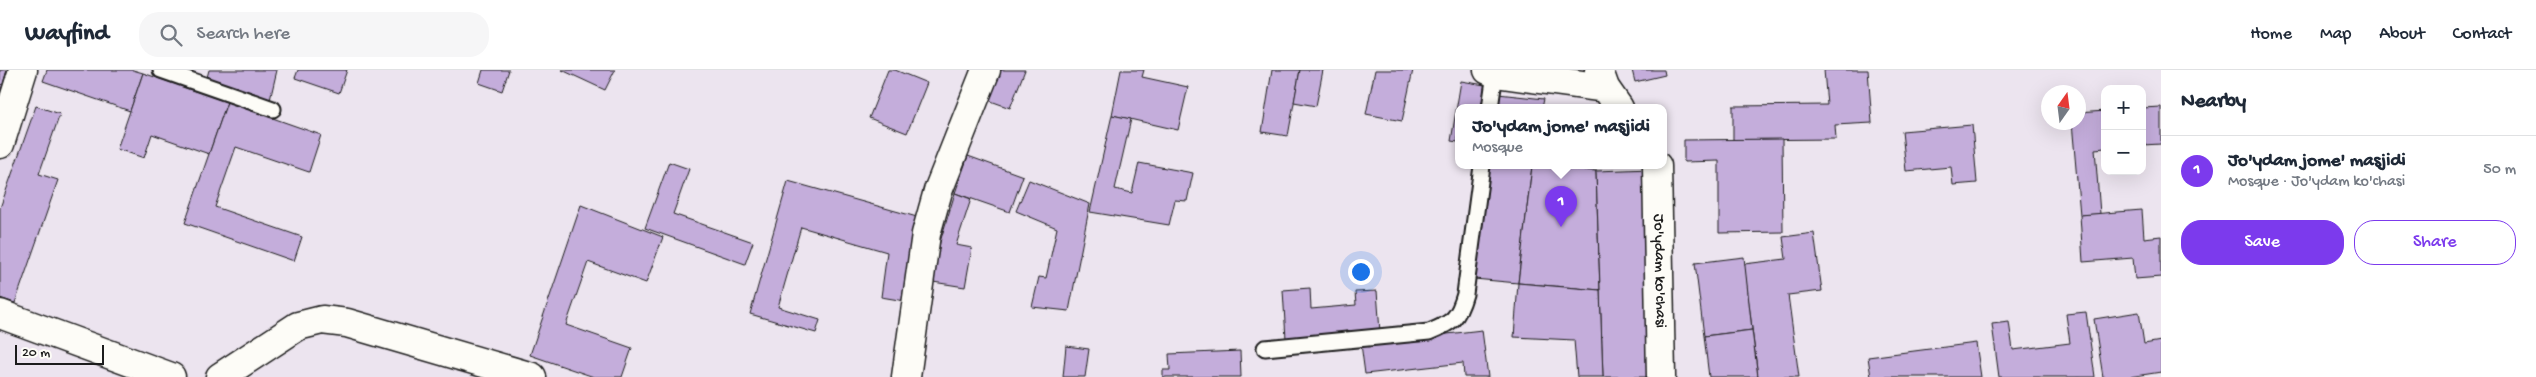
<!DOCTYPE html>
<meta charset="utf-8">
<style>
body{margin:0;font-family:"Gochi Hand",sans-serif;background:#f6f6f7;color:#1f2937}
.controls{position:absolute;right:15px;top:15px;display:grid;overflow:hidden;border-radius:10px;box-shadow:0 5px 20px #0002}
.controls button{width:45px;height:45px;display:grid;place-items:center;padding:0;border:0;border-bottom:1px solid #e0e1e3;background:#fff;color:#1f2937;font:25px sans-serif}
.compass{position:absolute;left:2041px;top:15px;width:45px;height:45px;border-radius:50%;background:#fff;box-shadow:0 5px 20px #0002;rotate:14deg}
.scale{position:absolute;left:15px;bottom:12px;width:89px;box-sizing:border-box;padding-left:5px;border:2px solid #1c1c1c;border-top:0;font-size:14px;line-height:18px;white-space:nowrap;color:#1c1c1c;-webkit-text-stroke:4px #fdfcf7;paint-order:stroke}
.you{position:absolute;left:1360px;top:201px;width:18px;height:18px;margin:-12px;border:4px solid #fff;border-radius:50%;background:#1a73e8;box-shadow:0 0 0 8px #1a73e833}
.badge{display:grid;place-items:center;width:32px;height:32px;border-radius:50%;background:#7c3aed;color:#fff;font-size:16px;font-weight:700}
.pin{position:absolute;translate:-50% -41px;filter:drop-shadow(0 1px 2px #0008)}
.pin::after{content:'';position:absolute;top:26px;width:18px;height:15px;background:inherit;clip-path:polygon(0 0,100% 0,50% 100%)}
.popup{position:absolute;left:1455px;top:34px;width:212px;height:65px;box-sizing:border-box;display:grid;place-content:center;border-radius:10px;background:#fff;filter:drop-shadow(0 1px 4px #0005);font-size:16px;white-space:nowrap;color:#747a83}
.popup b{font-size:19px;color:#1f2937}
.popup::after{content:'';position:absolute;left:50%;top:100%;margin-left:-10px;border:10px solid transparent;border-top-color:#fff}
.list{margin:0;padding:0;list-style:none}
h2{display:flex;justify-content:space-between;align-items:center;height:65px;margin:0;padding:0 20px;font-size:21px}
h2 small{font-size:16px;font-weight:400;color:#747a83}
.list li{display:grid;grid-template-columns:32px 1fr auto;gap:15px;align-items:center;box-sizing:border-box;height:70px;padding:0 20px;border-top:1px solid #e0e1e3}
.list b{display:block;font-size:19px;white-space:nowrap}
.list p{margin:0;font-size:16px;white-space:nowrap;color:#747a83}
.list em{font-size:16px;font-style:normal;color:#747a83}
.actions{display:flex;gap:10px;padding:15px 20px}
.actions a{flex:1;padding:11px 0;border:1px solid #7c3aed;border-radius:20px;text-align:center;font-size:18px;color:#7c3aed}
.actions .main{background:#7c3aed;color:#fff}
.icon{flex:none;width:28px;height:28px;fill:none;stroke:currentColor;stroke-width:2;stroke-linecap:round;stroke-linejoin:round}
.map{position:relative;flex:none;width:2161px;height:307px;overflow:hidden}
header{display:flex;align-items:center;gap:30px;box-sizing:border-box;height:70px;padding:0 25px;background:#fff;border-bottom:1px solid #e0e1e3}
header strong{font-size:24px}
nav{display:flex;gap:28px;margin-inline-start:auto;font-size:18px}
.search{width:350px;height:45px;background:#f6f6f7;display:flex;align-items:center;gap:12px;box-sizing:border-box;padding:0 18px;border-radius:20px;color:#747a83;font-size:19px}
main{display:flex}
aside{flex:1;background:#fff}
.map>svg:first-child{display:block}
</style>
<header>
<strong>Wayfind</strong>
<div class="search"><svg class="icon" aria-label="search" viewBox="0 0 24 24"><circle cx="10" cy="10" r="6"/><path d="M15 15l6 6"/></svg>Search here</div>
<nav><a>Home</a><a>Map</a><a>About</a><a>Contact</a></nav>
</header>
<main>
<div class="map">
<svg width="2161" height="307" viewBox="0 0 2161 307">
<rect width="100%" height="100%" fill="#ece4ef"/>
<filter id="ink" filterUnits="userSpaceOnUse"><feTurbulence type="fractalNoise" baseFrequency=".02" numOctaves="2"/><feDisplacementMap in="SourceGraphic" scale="10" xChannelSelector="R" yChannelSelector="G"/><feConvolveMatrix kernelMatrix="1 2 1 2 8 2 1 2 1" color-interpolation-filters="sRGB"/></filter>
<g filter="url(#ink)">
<g fill="#c4addb" stroke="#1c1c1c">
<polygon points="0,0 7,0 0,24"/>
<polygon points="47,0 133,0 143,3 130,41 43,11"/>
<polygon points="209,0 277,0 270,30 205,15"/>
<polygon points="298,0 347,0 339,23 295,8"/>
<polygon points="483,0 509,0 502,21 479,13"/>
<polygon points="562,0 615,0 605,20"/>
<polygon points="888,0 895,0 927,13 907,63 869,48"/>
<polygon points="999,0 1025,0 1010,38 988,30"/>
<polygon points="1121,0 1144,0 1142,7 1188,17 1178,60 1112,45"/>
<polygon points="1272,0 1300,0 1288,66 1262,62"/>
<polygon points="1300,0 1323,0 1316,36 1294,32"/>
<polygon points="1375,0 1413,0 1402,51 1366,44"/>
<polygon points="1632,0 1664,0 1665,5 1635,12"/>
<polygon points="1824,0 1868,0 1872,53 1835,55 1836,69 1733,70 1733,36 1827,35"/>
<polygon points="143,3 227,32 209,84 152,64 144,88 117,79"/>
<polygon points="1461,11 1485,15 1481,38 1458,38 1458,72 1451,71"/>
<polygon points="1498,24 1544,29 1542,38 1496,38"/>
<polygon points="227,32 321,65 309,102 236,77 215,137 302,167 294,191 185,153"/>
<polygon points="36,36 60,44 39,104 58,110 15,233 0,228 0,138"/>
<polygon points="2161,37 2161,74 2142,75 2142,38"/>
<polygon points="2105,41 2105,78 2095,79 2100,144 2080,145 2072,52 2078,52 2078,43"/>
<polygon points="1112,45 1131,49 1115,119 1132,123 1139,93 1193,103 1187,131 1175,130 1169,155 1090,142"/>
<polygon points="1972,55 1977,113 1953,115 1951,97 1906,101 1902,61"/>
<polygon points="1782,69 1783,162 1719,163 1719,91 1684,92 1684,70"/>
<polygon points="968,86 1023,106 1010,142 955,123"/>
<polygon points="669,92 689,99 673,144 753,172 745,194 645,158"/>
<polygon points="1489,96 1532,96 1518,213 1474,209"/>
<polygon points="1532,96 1596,101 1600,220 1518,213"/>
<polygon points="1541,96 1577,96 1576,99"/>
<polygon points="1651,99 1657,307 1603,307 1596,101"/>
<polygon points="1029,110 1090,134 1069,241 1032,237 1039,207 1046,208 1057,158 1016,141"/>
<polygon points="788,111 917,147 905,231 881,227 887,182 801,157 778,237 820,250 816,263 750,244"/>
<polygon points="955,123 971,129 956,175 972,178 965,217 933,212 940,172"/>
<polygon points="581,135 663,167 646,213 588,192 566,255 632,278 622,307 594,307 530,285"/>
<polygon points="2142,140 2144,168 2161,166 2161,207 2135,209 2133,188 2083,192 2080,145"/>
<polygon points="1814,163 1822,221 1788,225 1799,307 1758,307 1744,194 1786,189 1783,167"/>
<polygon points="1744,187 1752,260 1704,266 1695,193"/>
<polygon points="1518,213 1600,220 1603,307 1577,307 1574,270 1514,267"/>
<polygon points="1310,218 1311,239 1356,235 1355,222 1377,221 1380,262 1286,269 1283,220"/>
<polygon points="2086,242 2095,307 1999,307 1992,254 2009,252 2013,280 2070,273 2066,244"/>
<polygon points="2139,242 2144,274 2161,271 2161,302 2129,307 2103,307 2094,249"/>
<polygon points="1482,260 1488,307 1464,307 1463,293 1365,304 1361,274"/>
<polygon points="1752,260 1758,307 1709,307 1704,266"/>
<polygon points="1976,273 1981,307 1871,307 1868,287"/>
<polygon points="1066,276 1089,279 1085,307 1063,307"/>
<polygon points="1240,281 1241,307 1163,307 1163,300 1170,300 1169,284"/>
</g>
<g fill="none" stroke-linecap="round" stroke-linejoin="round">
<g stroke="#1c1c1c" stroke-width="19">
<g id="service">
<polyline points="161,0 273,39"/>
<polyline points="1490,38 1495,3"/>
<path d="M1265,278l164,-16c23,-9 29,-13 36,-38l17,-128"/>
</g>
</g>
<g stroke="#1c1c1c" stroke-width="31">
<g id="minor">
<polyline points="1488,0 1495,3 1605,18"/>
<polyline points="1599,1 1605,18 1619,38"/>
<polyline points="0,74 23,0"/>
<path id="s1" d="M1657,96l4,211"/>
<polyline points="0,244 171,307"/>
<polyline points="220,307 298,256 322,250 347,253 532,307"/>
<polyline points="906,307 926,164 938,121 986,0"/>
</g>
</g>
<use href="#service" stroke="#fdfcf7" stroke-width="15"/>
<use href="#minor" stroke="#fdfcf7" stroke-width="28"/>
</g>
</g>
<g text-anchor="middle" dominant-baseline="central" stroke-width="4" stroke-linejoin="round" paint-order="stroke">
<g font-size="16" fill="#1c1c1c" stroke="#fdfcf7">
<text stroke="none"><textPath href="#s1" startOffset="105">Jo'ydam ko'chasi</textPath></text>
</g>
</g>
</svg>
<div class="controls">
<button>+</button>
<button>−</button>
</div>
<svg class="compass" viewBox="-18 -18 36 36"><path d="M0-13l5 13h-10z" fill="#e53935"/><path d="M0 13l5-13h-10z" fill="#747a83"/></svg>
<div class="scale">20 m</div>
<div class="you"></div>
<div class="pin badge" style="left:1561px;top:157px">1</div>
<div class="popup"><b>Jo'ydam jome' masjidi</b>Mosque</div>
</div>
<aside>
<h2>Nearby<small></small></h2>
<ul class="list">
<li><span class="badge">1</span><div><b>Jo'ydam jome' masjidi</b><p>Mosque · Jo'ydam ko'chasi</p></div><em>50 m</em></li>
</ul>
<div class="actions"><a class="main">Save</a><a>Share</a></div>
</aside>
</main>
